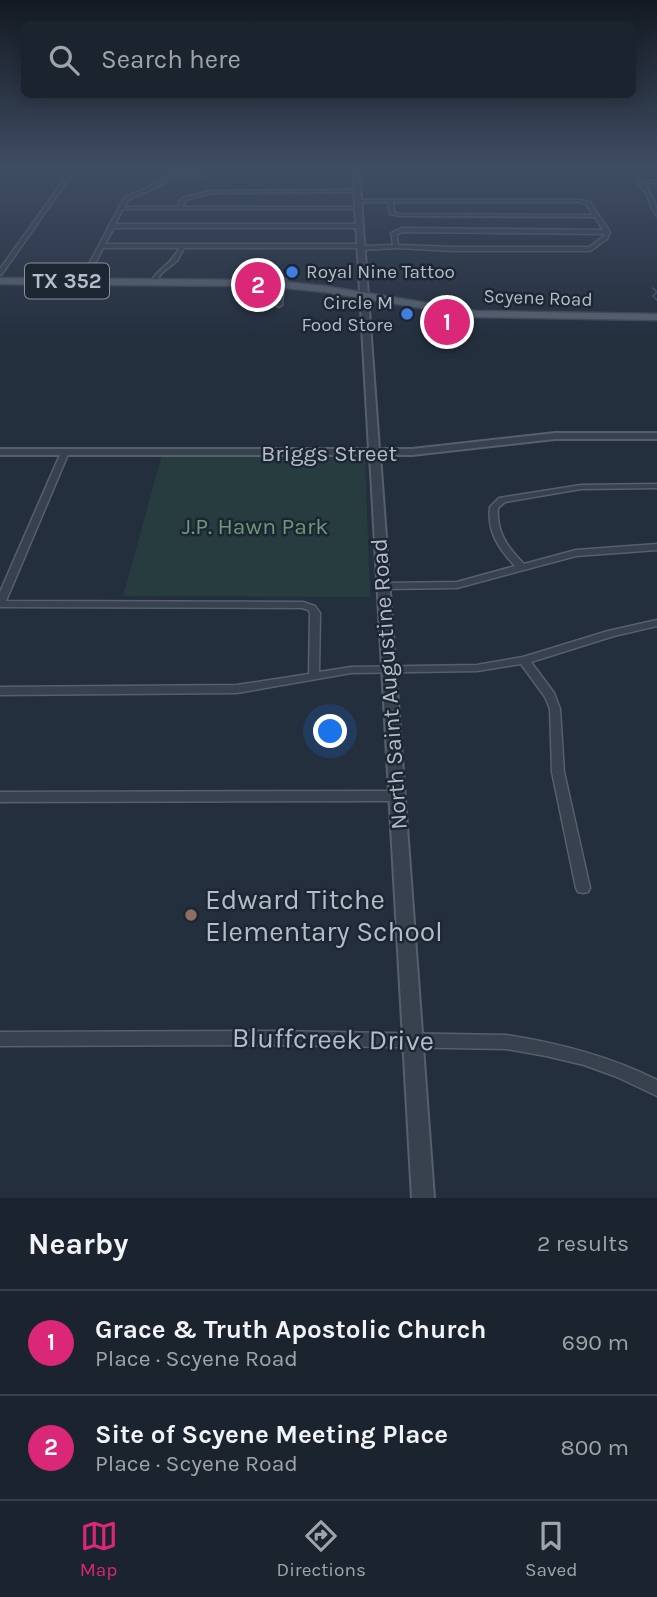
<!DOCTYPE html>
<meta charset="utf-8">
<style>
body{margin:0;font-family:Karla,sans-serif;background:#282f3a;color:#f1f3f6}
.you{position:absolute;left:331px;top:732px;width:24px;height:24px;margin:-18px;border:5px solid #fff;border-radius:50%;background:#1a73e8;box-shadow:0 0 0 10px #1a73e833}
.badge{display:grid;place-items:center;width:46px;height:46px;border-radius:50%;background:#db2777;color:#fff;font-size:23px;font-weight:700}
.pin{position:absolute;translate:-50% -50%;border:4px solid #fff;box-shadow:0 2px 7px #0006}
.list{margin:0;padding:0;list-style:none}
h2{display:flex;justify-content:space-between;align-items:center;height:91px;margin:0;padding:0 28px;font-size:30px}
h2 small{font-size:23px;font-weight:400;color:#a0a4aa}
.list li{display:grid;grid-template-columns:46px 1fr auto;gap:21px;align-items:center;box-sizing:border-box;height:105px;padding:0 28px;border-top:2px solid #39404a}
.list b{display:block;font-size:26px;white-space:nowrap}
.list p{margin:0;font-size:23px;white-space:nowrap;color:#a0a4aa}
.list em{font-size:23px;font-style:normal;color:#a0a4aa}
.icon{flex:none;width:38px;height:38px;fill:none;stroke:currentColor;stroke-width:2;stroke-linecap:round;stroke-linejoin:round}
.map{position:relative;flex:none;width:657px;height:1198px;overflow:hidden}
.search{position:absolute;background:#1b232e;box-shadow:0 4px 18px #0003;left:21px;right:21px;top:21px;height:77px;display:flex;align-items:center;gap:18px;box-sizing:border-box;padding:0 24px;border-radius:10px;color:#a0a4aa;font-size:26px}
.sheet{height:301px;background:#1b232e}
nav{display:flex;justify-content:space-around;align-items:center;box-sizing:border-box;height:98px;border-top:2px solid #39404a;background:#1b232e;font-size:19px;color:#a0a4aa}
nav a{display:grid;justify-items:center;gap:4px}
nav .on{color:#db2777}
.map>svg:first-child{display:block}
</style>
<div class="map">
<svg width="657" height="1198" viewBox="0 0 657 1198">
<rect width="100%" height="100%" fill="#242f3e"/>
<polygon fill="#263c3f" points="162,455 365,456 370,597 123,596"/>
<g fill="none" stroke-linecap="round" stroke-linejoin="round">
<polyline stroke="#394c67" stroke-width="2" points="653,288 657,292 653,296 657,300"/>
<g stroke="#565f6c" stroke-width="3">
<g id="minor">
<polygon points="71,170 75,170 2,274 0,275 0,269"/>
<path d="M167,170h4l-2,5h30l2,1 -2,1h-31l-3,6 -37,17 -4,7h53l5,-9 28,-7 147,-1 2,2 -149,1 -24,7 -4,7h176l2,1 -2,1h-235l-8,15h244l3,2 -3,2h-245l-9,16h256l2,2 30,-1 -2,-12 11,-5 201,2 -8,-13 -195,-1 -10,-2 -2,-12h-32l2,-2h222l10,2 20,30 -3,7 -17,12h-136l-58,-3 -35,2 -2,-2h-175l-7,13 -14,11 -9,11 -3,-2c9,-14 21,-17 28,-33h-76l-9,18 1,3 -5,1 -2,-4 36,-68 37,-17zM393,202h187l6,2 7,11 -193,-1 -6,-2zM403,232l201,2 -1,3 -14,10h-135l-56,-2 -1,-11z"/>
<path d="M629,170h4l8,11h16v2h-14c8,10 14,21 14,33 -7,-7 -6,-13 -10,-21 -5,-9 -13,-16 -18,-25z"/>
<polygon points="284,278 287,280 284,284 282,305 279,307 276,305 278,284"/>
<polygon points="62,450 65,450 69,452 6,601 303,602 315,606 320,613 319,672 351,667 477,665 523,657 608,631 657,620 657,626 614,636 531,662 554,693 560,709 564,772 590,888 588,892 583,893 578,892 576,888 552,772 550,709 545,697 521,664 477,671 351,673 237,693 0,695 0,687 237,685 309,674 310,613 308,610 302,608 0,607 0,592"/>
<path d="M657,484v4l-76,1 -76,13 -7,6c-2,24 10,40 26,56l52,-14 81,-6v6l-81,6 -119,32 -73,1 -5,-3 5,-3 73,-1 58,-16c-16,-17 -28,-34 -25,-59l9,-9 82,-13z"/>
<polygon points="396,791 400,793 402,796 400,799 396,801 0,802 0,792"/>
<path d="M274,1031l232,4c53,8 103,21 151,45v16l-40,-19 -33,-12 -38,-9 -40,-7 -232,-4 -274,1v-14z"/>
</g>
</g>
<g stroke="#565f6c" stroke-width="4">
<polygon id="tertiary" points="353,170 359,170 379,449 412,449 555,433 657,433 657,439 555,439 412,455 380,455 434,1198 412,1198 370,455 0,455 0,449 369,449"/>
</g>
<g stroke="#414a57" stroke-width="3">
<polygon id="primary" points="0,278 267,280 324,286 476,311 657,314 657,320 476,317 324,292 267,286 0,284"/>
</g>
<use href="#minor" fill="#38414e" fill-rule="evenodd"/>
<use href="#tertiary" fill="#38414e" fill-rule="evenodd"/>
<use href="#primary" fill="#56606e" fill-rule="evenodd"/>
</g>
<linearGradient id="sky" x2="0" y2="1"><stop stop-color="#141a22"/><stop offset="0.5" stop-color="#3f4d63"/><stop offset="1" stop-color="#3f4d63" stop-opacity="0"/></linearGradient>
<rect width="657" height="338" fill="url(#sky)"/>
<g fill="#3f7fe0" stroke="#1d2633" stroke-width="2.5">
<circle cx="292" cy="272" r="7"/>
<circle cx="407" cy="314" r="7"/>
</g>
<circle fill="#8d6e63" stroke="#1d2633" stroke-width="2.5" cx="191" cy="915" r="7"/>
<g text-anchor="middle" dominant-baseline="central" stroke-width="5" stroke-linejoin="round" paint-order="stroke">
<g font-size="19" fill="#b4bcc9" stroke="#1d2633" text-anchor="start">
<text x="306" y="272">Royal Nine Tattoo</text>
<text x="393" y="303" text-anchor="end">Circle M<tspan x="393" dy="22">Food Store</tspan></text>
</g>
<g font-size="19" fill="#b4bcc9" stroke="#1d2633">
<text transform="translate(538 298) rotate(2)">Scyene Road</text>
</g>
<rect fill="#1d2633" stroke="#878f9c" stroke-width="2" x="25" y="263.5" width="84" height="35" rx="5"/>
<g font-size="21" font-weight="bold" fill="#b4bcc9">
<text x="67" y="281">TX 352</text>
</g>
<g font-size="23" fill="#b4bcc9" stroke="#1d2633">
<text x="329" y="453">Briggs Street</text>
<text transform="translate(389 684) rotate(-94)">North Saint Augustine Road</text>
</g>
<g font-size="23" fill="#6b9a76" stroke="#1d2633">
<text x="255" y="526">J.P. Hawn Park</text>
</g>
<g font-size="28" fill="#b4bcc9" stroke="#1d2633" text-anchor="start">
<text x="205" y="899">Edward Titche<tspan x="205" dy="32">Elementary School</tspan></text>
</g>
<g font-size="28" fill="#b4bcc9" stroke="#1d2633">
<text transform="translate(333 1039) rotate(1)">Bluffcreek Drive</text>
</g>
</g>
</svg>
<div class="you"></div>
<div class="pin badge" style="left:447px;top:322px">1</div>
<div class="pin badge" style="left:258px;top:285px">2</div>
<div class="search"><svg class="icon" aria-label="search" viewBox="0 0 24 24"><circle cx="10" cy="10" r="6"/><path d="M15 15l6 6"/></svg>Search here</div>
</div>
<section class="sheet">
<h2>Nearby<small>2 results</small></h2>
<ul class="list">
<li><span class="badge">1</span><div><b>Grace &amp; Truth Apostolic Church</b><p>Place · Scyene Road</p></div><em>690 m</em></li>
<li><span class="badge">2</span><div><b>Site of Scyene Meeting Place</b><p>Place · Scyene Road</p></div><em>800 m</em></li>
</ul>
</section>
<nav>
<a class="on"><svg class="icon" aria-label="map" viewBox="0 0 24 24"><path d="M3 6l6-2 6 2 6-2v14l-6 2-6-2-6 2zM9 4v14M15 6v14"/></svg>Map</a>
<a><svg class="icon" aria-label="directions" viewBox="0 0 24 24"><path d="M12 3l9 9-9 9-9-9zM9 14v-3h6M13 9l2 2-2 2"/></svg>Directions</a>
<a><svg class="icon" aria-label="saved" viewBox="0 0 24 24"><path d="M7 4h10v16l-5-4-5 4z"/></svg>Saved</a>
</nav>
